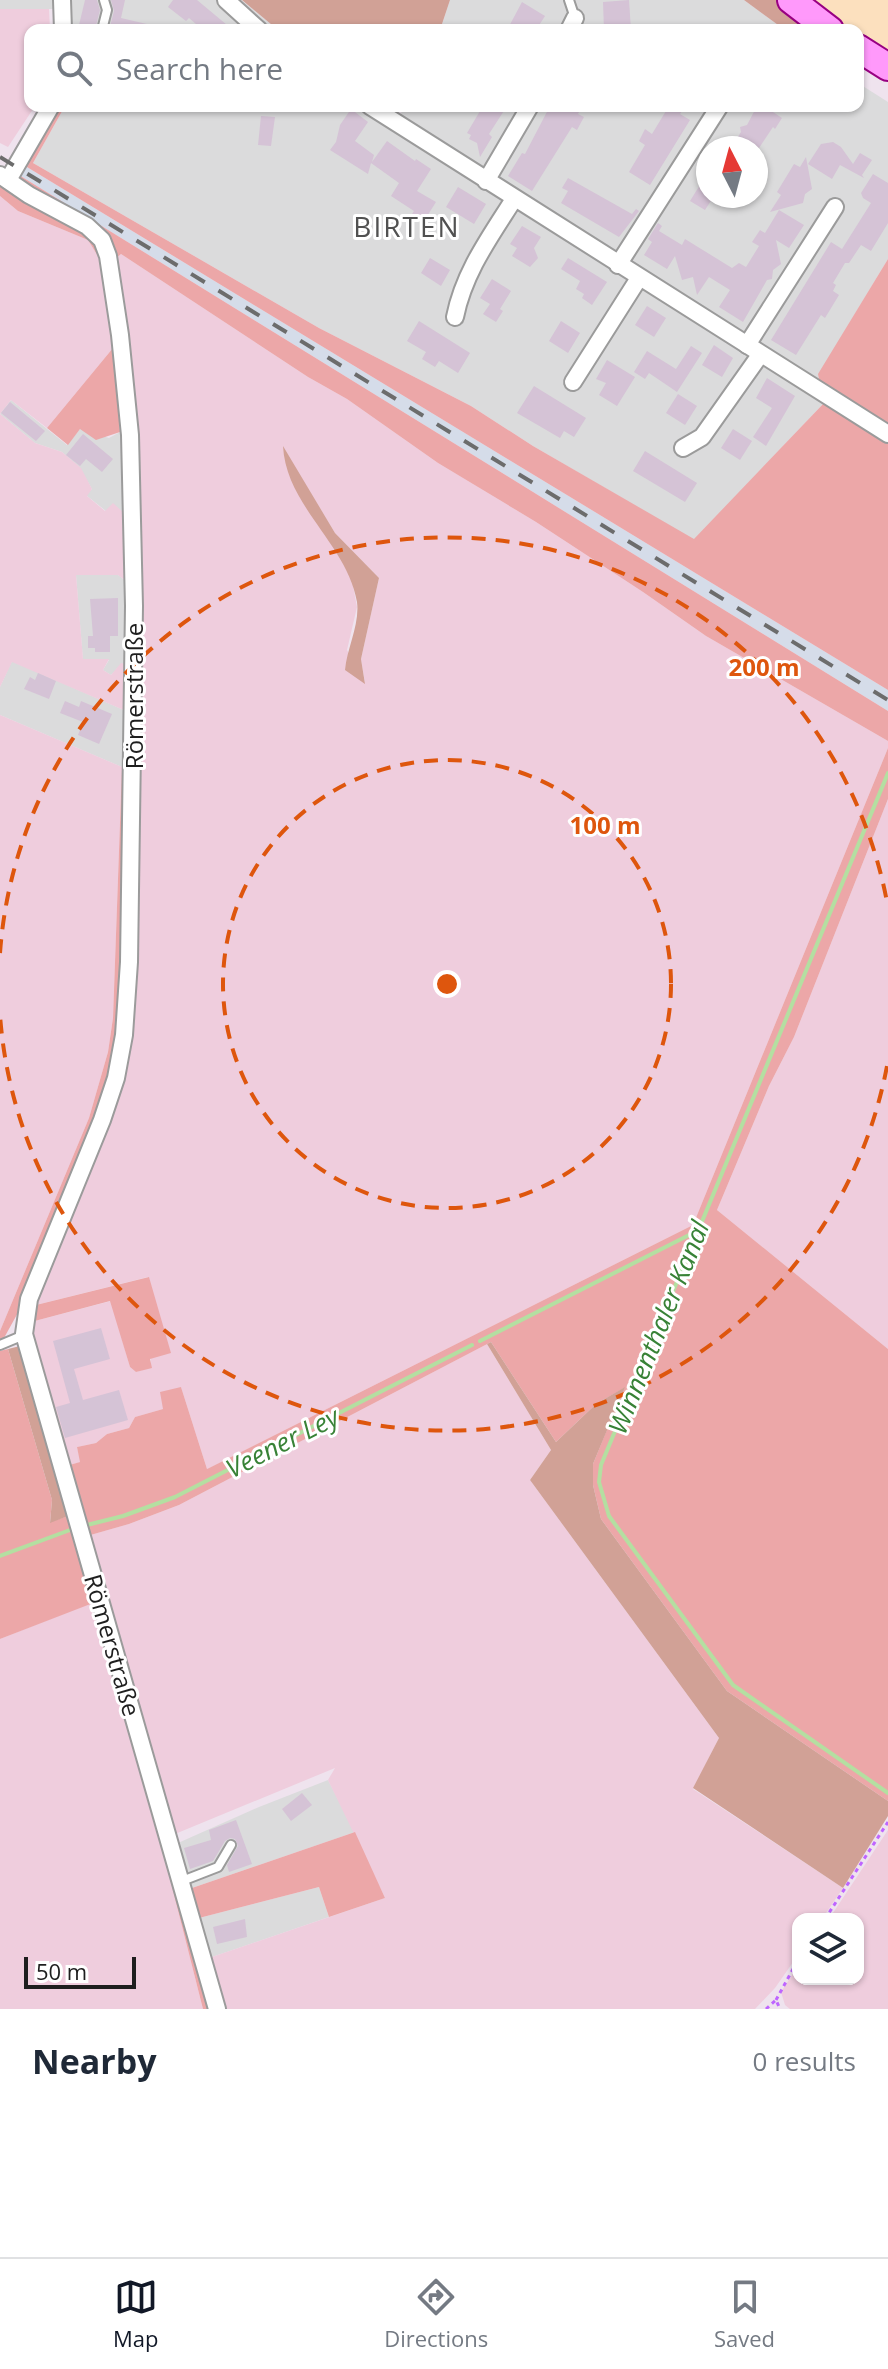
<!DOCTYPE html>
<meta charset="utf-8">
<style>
body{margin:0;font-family:"Open Sans",sans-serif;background:#f2f2f3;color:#1f2937}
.controls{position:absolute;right:24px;bottom:24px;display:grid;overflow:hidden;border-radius:16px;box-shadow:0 2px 6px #0004}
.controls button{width:72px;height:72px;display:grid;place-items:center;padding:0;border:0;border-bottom:2px solid #e0e1e3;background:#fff;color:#1f2937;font:40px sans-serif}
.compass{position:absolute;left:696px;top:136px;width:72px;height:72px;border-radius:50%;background:#fff;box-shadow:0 2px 6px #0004;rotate:354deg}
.scale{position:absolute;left:24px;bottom:20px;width:112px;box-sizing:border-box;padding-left:8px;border:4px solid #1e1e1e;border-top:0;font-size:22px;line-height:28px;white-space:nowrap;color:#1e1e1e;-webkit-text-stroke:6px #fff;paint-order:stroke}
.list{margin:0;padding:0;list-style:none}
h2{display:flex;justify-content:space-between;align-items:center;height:104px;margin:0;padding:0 32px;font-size:34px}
h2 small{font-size:26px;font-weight:400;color:#747a83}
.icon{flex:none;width:44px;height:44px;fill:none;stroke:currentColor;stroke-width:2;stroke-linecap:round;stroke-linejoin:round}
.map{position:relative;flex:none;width:888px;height:2009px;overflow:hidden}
.search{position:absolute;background:#fff;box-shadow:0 2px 6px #0004;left:24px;right:24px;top:24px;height:88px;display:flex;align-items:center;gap:20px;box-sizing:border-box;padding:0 28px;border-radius:16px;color:#747a83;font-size:30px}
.sheet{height:248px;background:#fff}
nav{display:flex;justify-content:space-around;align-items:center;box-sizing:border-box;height:112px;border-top:2px solid #e0e1e3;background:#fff;font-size:22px;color:#747a83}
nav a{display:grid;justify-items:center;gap:4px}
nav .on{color:#111827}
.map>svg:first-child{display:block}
</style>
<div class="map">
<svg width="888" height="2009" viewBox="0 0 888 2009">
<rect width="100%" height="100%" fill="#efe3ee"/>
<g fill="#dbdbdc" fill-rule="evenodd">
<polygon points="0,0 242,0 278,30 71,30 69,9 0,9"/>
<polygon points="450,0 744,0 785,30 440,30"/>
<path d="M858,83l30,19v157l-69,115 5,29 -130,137 -161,-94 -62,-40 -152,-78 -286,-165 32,-57h322l13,9 5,-9h453zM708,148h48v48h-48z"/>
<polygon points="11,400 67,445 80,429 109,438 120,432 124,513 113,504 106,511 86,495 92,489 80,468 62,452 35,443 0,414"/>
<polygon points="76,575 118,575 126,581 126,664 121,664 111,675 103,670 109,660 83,660"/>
<polygon points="12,661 126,711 122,767 0,715 0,687"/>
<polygon points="328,1780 355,1832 192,1888 178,1843 259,1807"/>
<polygon points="319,1887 329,1917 209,1958 199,1918"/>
</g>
<polygon fill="#d5dce9" points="22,164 888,690 888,711 19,175"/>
<g fill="#efcddd" fill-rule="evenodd">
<polygon points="0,9 49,9 50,30 30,30 30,106 35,106 8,147 0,143"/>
<polygon points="0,196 18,211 88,240 101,261 113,348 47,428 11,400 0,414 35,443 62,452 81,468 92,489 87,496 105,511 113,503 124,513 126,581 118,575 76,575 83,659 109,659 103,670 111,675 121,663 126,664 126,711 12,662 0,687"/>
<path d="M121,254l187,123 39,22 91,64 98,59 107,70 63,44 182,105v7l-195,477 -486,244 -26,-82 -18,22 -28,8 -6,11 -22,6 -11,9 -19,4 4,15 -15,4 -35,-122v-22l80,-21 19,66 6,5 15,-5 -3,-90 -116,29 97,-301 12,-260 2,-178 -4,-62 -25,-245zM283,448l52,85 44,45 -18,81 4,24 -18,-33 10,-43 -6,-32z"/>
<polygon points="0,715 122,767 113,1018 108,1052 89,1118 0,1331"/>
<polygon points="888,799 888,1349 717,1210 769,1086 794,1037"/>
<polygon points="487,1344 551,1450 530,1480 719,1738 693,1789 843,1888 822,1919 798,1919 798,1955 775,1988 755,2009 222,2009 209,1958 385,1898 328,1780 335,1768 175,1834 87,1536 129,1524 179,1505"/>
<polygon points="93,1602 169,1875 203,2009 0,2009 0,1639"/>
<polygon points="888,1830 888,2009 790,2009 785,2005 781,1992 798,1966 798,1979 858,1979 858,1919 829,1919"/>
</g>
<g fill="#eca7a8">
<polygon points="56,106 65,106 33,163 319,328 471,406 533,446 694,539 824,403 818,374 888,259 888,690 22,164"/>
<polygon points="19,175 888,711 888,741 706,636 643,592 536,522 438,463 347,399 308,377 121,254 114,260 111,236 26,187"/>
<path d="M0,180c30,18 96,44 101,81l-13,-21 -70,-29 -18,-15z"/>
<polygon points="113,348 120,432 96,440 80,429 68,445 47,428"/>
<polygon points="888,748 888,799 794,1037 769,1086 717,1210 888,1349 888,1801 727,1691 601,1519 593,1485 593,1464 624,1388 596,1404 556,1442 491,1342 179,1505 129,1524 87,1536 66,1466 80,1462 77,1447 96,1443 107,1434 129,1428 135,1417 163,1409 160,1392 181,1387 207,1469 693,1225"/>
<polygon points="122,767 127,769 120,1015 114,1058 102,1100 20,1309 4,1338 0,1340 0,1331 89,1118 108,1052 113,1018"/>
<polygon points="149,1277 171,1353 150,1359 152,1368 136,1372 130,1367 110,1301 31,1322 32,1306"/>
<polygon points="8,1349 52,1500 50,1522 68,1516 210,2009 203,2009 169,1875 93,1603 0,1639 0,1351"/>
<polygon points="355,1832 385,1898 329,1917 319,1887 199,1918 192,1888"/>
</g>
<g fill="#d1a196">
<polygon points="242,0 450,0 440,30 278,30"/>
<polygon points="744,0 780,0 819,30 785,30"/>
<path d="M283,446l52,87 44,45 -18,81 4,25 -20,-14c2,-22 15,-46 12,-68 -10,-58 -71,-96 -74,-156z"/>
<polygon points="491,1342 556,1442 596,1404 625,1387 593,1464 593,1485 601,1519 727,1691 888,1801 888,1816 843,1888 693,1788 719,1738 530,1480 551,1450 487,1344"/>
<polygon points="20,1346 68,1516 50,1523 52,1500 8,1349"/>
</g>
<polygon fill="#fce0be" points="809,0 888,0 888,54 858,35 858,30 851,30"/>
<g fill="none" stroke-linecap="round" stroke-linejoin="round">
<g stroke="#b4dfa1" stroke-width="4">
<polyline points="888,773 601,1465 599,1482 609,1516 733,1685 888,1793"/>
<polyline points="480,1341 699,1230"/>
<polyline points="87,1525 123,1516 175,1497 472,1345"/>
<polyline points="0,1556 70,1530"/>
</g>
</g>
<g fill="#d5c3d6">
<polygon points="85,0 97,0 100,10 95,30 86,30 87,27 79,25"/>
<polygon points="111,0 125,0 121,18 151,25 151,30 109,30 114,11"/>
<polygon points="173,0 197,0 233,30 203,30 189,18 186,21 168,7"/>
<polygon points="629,0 631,30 604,30 603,2"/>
<polygon points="522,2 545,16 536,30 507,30"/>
<polygon points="483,106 507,106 489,134 492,137 480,157 477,143 469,139 471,135 467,133"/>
<polygon points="550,106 582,106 578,114 584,117 577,130 572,127 532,191 508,176 522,153 525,154"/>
<polygon points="669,106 685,106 680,114 690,120 650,185 629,172 645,145 639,141 645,129 652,134"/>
<polygon points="757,106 777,106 773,112 782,118 775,129 773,127 759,148 731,148 741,132 740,127 747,125"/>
<polygon points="351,109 368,122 355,141 374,155 372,162 387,141 415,161 416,159 431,169 417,191 436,202 424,221 412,214 414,211 391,196 399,183 371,163 368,174 330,150 336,142 340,125"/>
<polygon points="261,116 275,117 271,146 258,145"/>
<polygon points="833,142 841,147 853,164 860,153 872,160 862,175 864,178 840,165 832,179 808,164 821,144"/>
<polygon points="806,157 812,189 805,194 803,203 770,212 781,195 777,192 794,164 800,167"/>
<polygon points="708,172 708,196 714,196 705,210 690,201"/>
<polygon points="873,174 888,183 888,223 871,251 861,245 849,263 845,263 833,283 836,285 833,291 839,295 825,318 821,315 796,355 771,340 831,242 842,249 871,203 863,198 861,193"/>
<polygon points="568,178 632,214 636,209 639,211 619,237 561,203 568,191 562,188"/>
<polygon points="458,187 486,204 474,224 446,207"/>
<polygon points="779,210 804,225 789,248 776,240 781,264 773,270 772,279 767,280 743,322 719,307 730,290 709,277 697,295 693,277 682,280 675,256 667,269 644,255 652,242 648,239 658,223 662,226 659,231 682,245 685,239 732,268 739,263 746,267 759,246 752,242 760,230 765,233"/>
<polygon points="522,226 541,237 534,248 538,258 530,267 512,256 517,248 510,244"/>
<polygon points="430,258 450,270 441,286 421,273"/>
<polygon points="568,258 607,282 592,305 582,298 584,294 576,289 580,281 561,269"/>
<polygon points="492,279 511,291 500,309 503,311 496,322 483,314 490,304 480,298"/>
<polygon points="647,306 666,318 654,337 635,325"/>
<polygon points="419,321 470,353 458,373 439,361 435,367 422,359 426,352 407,341"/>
<polygon points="561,321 580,333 568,353 549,341"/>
<polygon points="714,345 733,358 722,377 702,365"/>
<polygon points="691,346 702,353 677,392 649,373 645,379 634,372 647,351 676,369"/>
<polygon points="607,360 635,377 617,406 599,395 606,383 596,379"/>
<polygon points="767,378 795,396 766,446 753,437 772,408 756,398"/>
<polygon points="534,386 586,418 574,437 564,431 560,438 517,413"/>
<polygon points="678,394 697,406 685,425 666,413"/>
<polygon points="10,402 45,431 36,441 1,413"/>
<polygon points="733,429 752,441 740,460 721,448"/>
<polygon points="83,434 113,459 102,472 86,459 80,466 66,455"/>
<polygon points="645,451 697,483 685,502 633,471"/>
<polygon points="118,598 118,636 110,636 110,652 95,652 95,648 88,648 88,636 93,636 90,599"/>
<polygon points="38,673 56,681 49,699 24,689 30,677 35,680"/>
<polygon points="65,701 79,707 81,701 112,714 99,744 78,735 83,722 60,713"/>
<polygon points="101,1328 110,1359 74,1369 83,1400 119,1390 128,1420 65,1438 56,1407 70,1403 53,1341"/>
<polygon points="302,1793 312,1805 291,1821 282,1809"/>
<polygon points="236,1820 252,1864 229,1872 227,1865 238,1846 235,1839 230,1838 225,1841 213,1861 190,1869 184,1848 211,1840 209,1830"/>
<polygon points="245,1919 247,1937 217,1944 213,1927"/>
</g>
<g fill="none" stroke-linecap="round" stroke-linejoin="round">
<g stroke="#9b9b9b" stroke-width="12">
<g id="service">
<polyline points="569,0 575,18"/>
<polyline points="102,30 107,10 104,0"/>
<polyline points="0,1345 24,1335"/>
<polyline points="182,1881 218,1867 231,1845"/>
</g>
</g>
<g stroke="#9b9b9b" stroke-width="20">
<g id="minor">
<polyline points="62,0 63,30"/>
<polyline points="226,0 259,30"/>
<polyline points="569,30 575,18"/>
<polyline points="370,106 888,434"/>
<polyline points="0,175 29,195 87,226 102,240 108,256 120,335 130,435 134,606 129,962 124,1035 116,1078 102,1120 29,1299 24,1334 217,2009"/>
<polyline points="8,180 51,106"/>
<polyline points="486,181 530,106"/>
<polyline points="618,265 719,107"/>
<path d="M455,317c9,-45 35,-80 59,-118"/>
<polyline points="747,345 835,207"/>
<polyline points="573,382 639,278"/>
<polyline points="683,448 702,437 760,355"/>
</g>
</g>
<g stroke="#980082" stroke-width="30">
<g id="primary">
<polyline points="791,0 830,30"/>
<polyline points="858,48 888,67"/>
</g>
</g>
<g stroke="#be65ff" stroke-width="3" stroke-dasharray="4 4" stroke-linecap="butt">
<polyline points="825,1919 888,1822"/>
<polyline points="776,2000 798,1960"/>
<polyline points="766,2009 776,2000 780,2009"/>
</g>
<use href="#service" stroke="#fff" stroke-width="8"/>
<use href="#minor" stroke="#fff" stroke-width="16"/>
<use href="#primary" stroke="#ff99fb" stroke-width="26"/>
<polyline stroke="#6c6c6c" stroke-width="4" stroke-dasharray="16 16" stroke-linecap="butt" points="0,157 888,700"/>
</g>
<g fill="none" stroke="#de560d" stroke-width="4" stroke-dasharray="14 10">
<circle cx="447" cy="984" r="224"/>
<path d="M887 1066A448 448 0 0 1 0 1015M0 953A448 448 0 0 1 887 902"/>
</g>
<g text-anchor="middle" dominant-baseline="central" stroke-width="6" stroke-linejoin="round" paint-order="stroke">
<g font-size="24" fill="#1e1e1e" stroke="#fff">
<text transform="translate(133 696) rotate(-90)">Römerstraße</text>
<text transform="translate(113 1645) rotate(74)">Römerstraße</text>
</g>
<g font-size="26" font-style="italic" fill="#388236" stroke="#fff">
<text transform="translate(658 1327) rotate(-68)">Winnenthaler Kanal</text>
<text transform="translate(282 1442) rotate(-27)">Veener Ley</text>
</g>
<g font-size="28" letter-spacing="2" fill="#515151" stroke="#fff">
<text x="407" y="226">BIRTEN</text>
</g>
</g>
<circle cx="447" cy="984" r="12" fill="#de560d" stroke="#fff" stroke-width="4"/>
<g font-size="24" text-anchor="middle" font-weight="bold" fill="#de560d" stroke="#fff" stroke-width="6" stroke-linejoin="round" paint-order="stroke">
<text x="764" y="676">200 m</text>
<text x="605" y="834">100 m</text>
</g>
</svg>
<div class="controls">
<button><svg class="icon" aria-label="layers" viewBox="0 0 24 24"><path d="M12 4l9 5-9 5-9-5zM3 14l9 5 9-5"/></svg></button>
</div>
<svg class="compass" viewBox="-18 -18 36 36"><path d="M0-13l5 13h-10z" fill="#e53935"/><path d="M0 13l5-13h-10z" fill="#747a83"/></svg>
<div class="scale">50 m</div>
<div class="search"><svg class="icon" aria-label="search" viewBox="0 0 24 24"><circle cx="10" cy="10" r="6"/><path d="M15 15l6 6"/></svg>Search here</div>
</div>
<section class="sheet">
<h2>Nearby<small>0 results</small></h2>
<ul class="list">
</ul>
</section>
<nav>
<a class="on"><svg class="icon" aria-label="map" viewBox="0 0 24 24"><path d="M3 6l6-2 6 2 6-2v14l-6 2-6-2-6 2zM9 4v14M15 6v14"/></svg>Map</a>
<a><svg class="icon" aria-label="directions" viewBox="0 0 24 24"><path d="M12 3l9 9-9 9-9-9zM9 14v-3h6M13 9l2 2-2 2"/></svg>Directions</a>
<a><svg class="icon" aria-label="saved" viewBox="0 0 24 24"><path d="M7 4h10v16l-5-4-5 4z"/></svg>Saved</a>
</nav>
